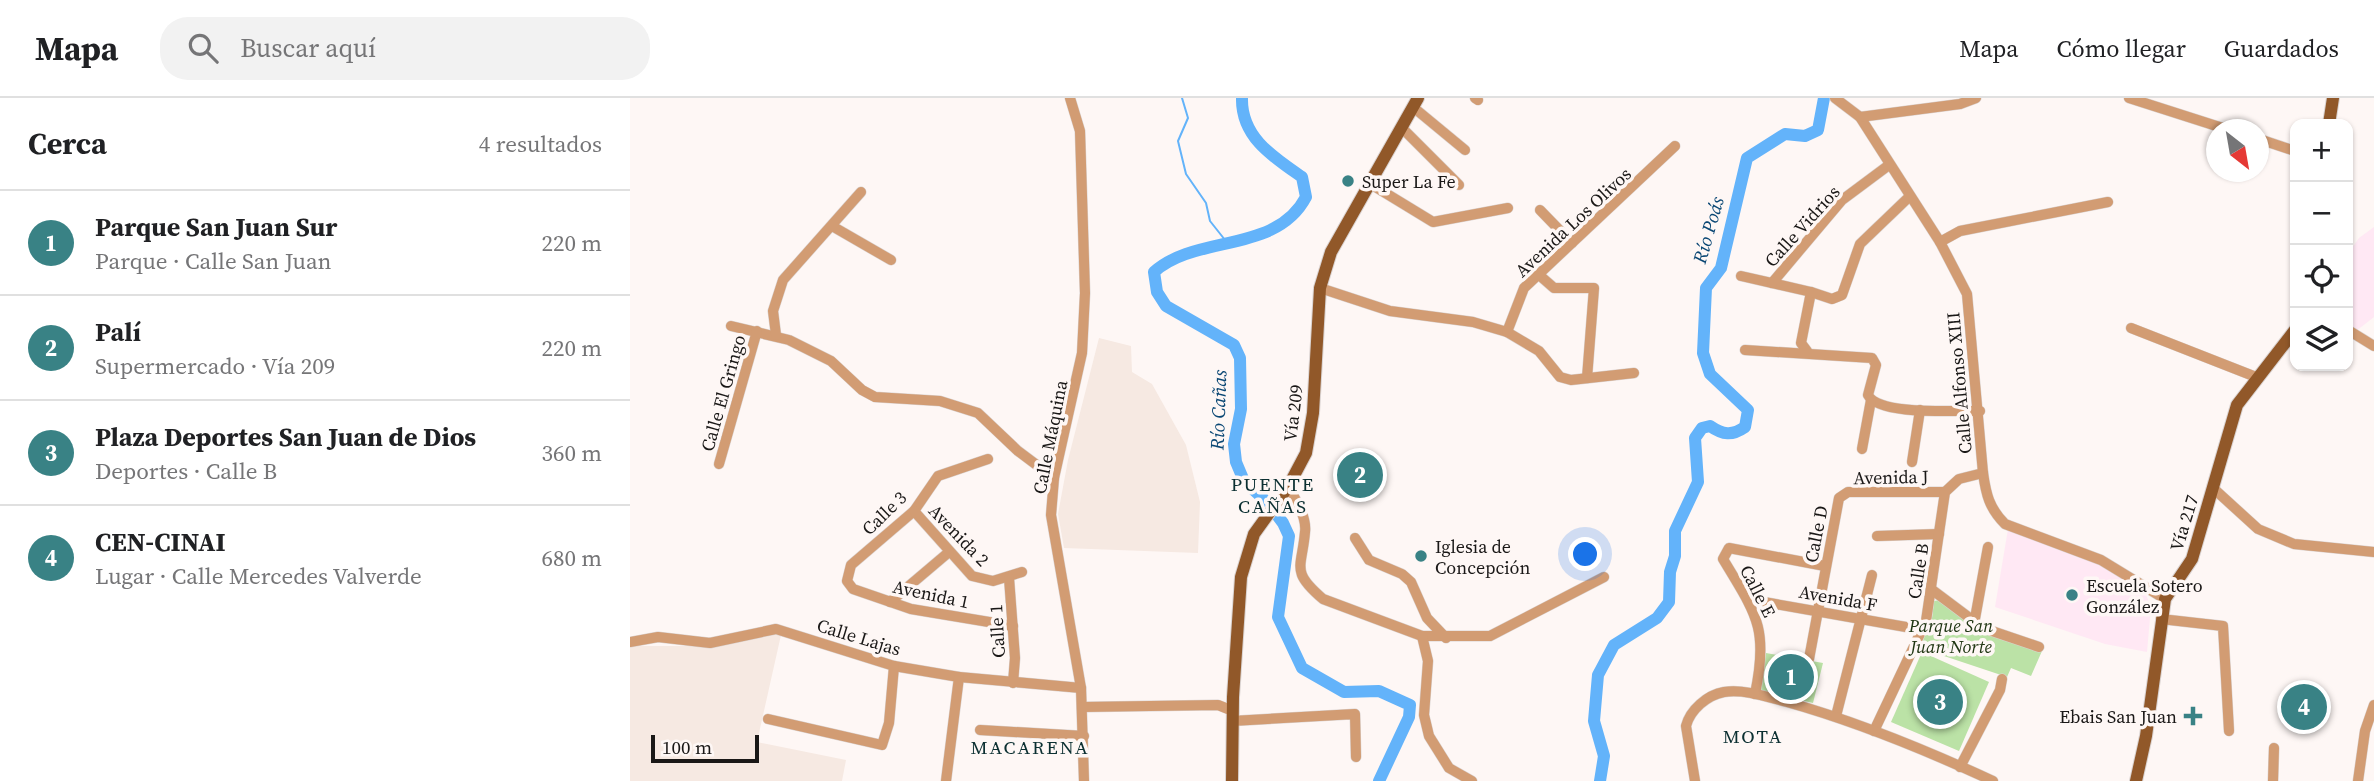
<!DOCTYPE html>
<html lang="es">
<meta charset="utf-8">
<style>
body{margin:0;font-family:"Source Serif 4",serif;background:#f2f2f2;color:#202124}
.controls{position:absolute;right:21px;top:21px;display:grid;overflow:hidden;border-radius:14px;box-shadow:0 2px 5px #0004}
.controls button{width:63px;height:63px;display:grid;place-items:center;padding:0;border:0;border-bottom:2px solid #e0e0e0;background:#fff;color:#202124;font:35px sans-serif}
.compass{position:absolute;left:1576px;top:21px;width:63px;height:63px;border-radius:50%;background:#fff;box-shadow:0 2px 5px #0004;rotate:149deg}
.scale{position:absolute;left:21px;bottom:18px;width:108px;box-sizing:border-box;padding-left:7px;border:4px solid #1a1817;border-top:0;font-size:19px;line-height:24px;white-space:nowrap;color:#1a1817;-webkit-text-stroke:5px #fef7f5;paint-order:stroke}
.you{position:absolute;left:956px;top:457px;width:24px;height:24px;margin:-18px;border:5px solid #fff;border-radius:50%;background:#1a73e8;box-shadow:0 0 0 10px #1a73e833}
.badge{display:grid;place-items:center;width:46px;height:46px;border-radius:50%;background:#398285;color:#fff;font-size:23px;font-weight:700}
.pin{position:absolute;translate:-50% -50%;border:4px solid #fff;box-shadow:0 2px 7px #0006}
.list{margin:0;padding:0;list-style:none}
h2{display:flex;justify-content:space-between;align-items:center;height:91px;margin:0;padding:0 28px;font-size:30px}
h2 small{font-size:23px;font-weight:400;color:#757577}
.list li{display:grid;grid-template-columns:46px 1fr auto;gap:21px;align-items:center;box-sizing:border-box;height:105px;padding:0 28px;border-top:2px solid #e0e0e0}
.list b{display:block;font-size:26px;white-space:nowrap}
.list p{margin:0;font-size:23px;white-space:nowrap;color:#757577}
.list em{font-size:23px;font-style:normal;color:#757577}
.icon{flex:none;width:38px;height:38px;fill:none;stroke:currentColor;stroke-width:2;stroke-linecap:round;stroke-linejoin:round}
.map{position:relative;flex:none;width:1744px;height:683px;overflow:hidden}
header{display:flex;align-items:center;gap:42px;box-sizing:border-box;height:98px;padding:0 35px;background:#fff;border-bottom:2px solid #e0e0e0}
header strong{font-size:33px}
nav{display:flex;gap:38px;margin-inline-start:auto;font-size:24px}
.search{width:490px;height:63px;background:#f2f2f2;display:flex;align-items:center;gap:18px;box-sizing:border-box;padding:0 24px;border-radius:28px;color:#757577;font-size:26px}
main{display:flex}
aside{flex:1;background:#fff}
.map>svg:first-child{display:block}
</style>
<header>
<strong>Mapa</strong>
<div class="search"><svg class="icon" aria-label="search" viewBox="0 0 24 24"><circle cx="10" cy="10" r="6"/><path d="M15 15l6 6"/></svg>Buscar aquí</div>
<nav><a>Mapa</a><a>Cómo llegar</a><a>Guardados</a></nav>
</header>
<main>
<aside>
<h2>Cerca<small>4 resultados</small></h2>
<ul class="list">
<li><span class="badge">1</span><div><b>Parque San Juan Sur</b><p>Parque · Calle San Juan</p></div><em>220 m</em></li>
<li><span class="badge">2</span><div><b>Palí</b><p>Supermercado · Vía 209</p></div><em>220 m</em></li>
<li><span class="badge">3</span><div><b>Plaza Deportes San Juan de Dios</b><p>Deportes · Calle B</p></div><em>360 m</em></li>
<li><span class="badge">4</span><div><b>CEN-CINAI</b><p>Lugar · Calle Mercedes Valverde</p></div><em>680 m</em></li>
</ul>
</aside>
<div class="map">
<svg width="1744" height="683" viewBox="0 0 1744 683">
<rect width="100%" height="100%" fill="#fef7f5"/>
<g fill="#f6e9e2">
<polygon points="469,240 501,248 502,274 522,286 556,347 570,404 568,455 434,450 428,416 438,362"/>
<polygon points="117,537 151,537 127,644 216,662 212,683 0,683 0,548 89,548"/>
</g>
<g fill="#ffe8f4">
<polygon points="1744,129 1744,219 1726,233 1718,226 1718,156 1729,140"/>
<polygon points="1378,431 1473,468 1514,492 1521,509 1517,554 1475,546 1365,509"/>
</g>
<g fill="#bbe2a6">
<polygon points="1310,502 1359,535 1412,553 1401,578 1381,570 1377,579 1290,550 1302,520 1304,503"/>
<polygon points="1292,554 1359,584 1329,653 1261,624"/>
<polygon points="1136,555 1193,565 1183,605 1130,593"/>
</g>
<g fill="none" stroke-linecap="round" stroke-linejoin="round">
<polyline stroke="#63b3fa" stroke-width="2" points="552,0 558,20 548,43 556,76 576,105 580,123 599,147"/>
<g stroke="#63b3fa" stroke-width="12">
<path d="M612,0c-1,39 31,59 60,79l4,20c-30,57 -110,37 -152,75l3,20 9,14 68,39 6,13 1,51 -7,35 2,18 8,19 23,21 16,21 6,13 -11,81 24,51 42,24 35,-1 31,14 -1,12 -30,64"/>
<path d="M970,683l4,-25 -10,-35 4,-46 16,-30 43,-27 12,-16 1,-30 5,-16v-25l23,-49 -3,-44 7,-10 8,-2c13,9 22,10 35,1l3,-17 -38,-36 -7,-21 3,-65 15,-20 26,-110 38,-24 20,2 13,-6 6,-32"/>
</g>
<g stroke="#dad3d1" stroke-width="11">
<g id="minor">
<polyline points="440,0 450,33 455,195 452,255 424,380 421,417 451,590 454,683"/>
<polyline points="845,0 848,2"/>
<path d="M1205,0l25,19 80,125 27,52 16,179c3,21 6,35 22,51l96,36 64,39"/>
<polyline points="1499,0 1599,32"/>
<polyline points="783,9 835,52"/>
<polyline points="1230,19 1330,6 1346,0"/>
<polyline points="772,30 829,87"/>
<polyline points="1629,41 1665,53"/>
<polyline points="739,85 803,124 878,110"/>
<polyline points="910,112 942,145"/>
<polyline points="202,128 261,162"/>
<polyline points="1310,144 1330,133 1478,104"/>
<polyline points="908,176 924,190 964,190 957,280"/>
<polyline points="1111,178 1181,194 1171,245 1177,253"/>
<polyline points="1142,185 1212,102 1259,67"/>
<polyline points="690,190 760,213 843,224 877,234 909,253 930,279 941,282 1004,275"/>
<polyline points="1181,194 1202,201 1212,197 1230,146 1279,99"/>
<polyline points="101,228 159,242 201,263 232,292 245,299 310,303 348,315 388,353 424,380"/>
<polyline points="1501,230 1626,279"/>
<polyline points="1718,232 1744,248"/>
<polyline points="877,234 894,190 1045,48"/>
<polyline points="146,237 143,213 153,182 231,94"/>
<path d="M1115,252l127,8 4,7 -8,30c11,21 89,15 112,16"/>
<polyline points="1232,351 1241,302"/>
<polyline points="358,361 308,378 284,413 221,467 217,483 223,491 281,511 383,528"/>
<polyline points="1282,364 1290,312"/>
<polyline points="89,366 127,233"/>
<path d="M658,389c8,12 19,30 17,45 -3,36 -15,39 18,67l99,37h68l114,-59"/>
<polyline points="1583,390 1628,431 1664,446 1744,454"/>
<polyline points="284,413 342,478 363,483 392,474"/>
<polyline points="1247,438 1309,436"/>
<polyline points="725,440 739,462 772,476 781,484 797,520 816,540"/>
<polyline points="379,480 385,560 383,585"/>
<polyline points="1301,491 1353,530 1409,549"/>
<polyline points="1117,501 1293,532"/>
<polyline points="260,504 319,454"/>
<polyline points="1531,521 1593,528 1599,633"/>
<polyline points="1344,526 1358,449"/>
<polyline points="792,538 798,563 794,617 799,638 819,670 842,683"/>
<polyline points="0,544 28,539 80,545 146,531 264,568 329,579 451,590"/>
<polyline points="1179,561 1209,400 1218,394 1315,394"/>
<path d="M1125,596c14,-66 1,-80 -32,-135l6,-11 96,18"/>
<polyline points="452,609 588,607 603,613"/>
<polyline points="1206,618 1242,477"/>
<polyline points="138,621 252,647 259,625 264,568"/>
<polyline points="602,623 725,616 726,659"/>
<polyline points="350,632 454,638"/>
<polyline points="1244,633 1296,523 1315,394 1329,381 1353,375"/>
<polyline points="1330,669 1370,592 1372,581"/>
<polyline points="316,683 329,579"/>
<path d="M1065,683l-9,-55c4,-16 21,-31 38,-34 21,-3 43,5 63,10 71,20 139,48 206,79"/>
<polyline points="1643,683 1644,650"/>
<polyline points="1728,683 1735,633 1744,607"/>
</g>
</g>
<g stroke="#dad3d1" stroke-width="14">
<g id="major">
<polyline points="1699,26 1703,0"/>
<polyline points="602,683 603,599 611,479 624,436 658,389 676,355 683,315 690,190 701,154 788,0"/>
<polyline points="1506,683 1516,638 1535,501 1562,461 1607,307 1665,232"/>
</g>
</g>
<use href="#minor" stroke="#d29c73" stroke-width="10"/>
<use href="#major" stroke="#915829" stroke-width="12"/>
</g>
<g fill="#398285" stroke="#fef7f5" stroke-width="2.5">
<circle cx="718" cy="83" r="7"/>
<circle cx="791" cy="458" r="7"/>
<circle cx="1442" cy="497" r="7"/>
<path d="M1559.5 607.5h7v7h7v7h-7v7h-7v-7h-7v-7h7z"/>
</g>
<g text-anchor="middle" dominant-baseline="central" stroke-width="7" stroke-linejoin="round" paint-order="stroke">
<g font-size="18" fill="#1a1817" stroke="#fef7f5" text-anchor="start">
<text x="732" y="83">Super La Fe</text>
<text x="805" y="448">Iglesia de<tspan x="805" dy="21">Concepción</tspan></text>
<text x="1456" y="487">Escuela Sotero<tspan x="1456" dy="21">González</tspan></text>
<text x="1547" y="618" text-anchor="end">Ebais San Juan</text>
</g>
<g font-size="18" fill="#1a1817" stroke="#fef7f5">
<text transform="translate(943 124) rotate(-43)">Avenida Los Olivos</text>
<text transform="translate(1172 128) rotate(-48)">Calle Vidrios</text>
<text transform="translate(1329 285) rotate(-95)">Calle Alfonso XIII</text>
<text transform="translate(93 295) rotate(-74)">Calle El Gringo</text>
<text transform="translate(663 315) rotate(-83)">Vía 209</text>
<text transform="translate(420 339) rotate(-79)">Calle Máquina</text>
<text transform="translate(1261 379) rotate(-1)">Avenida J</text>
<text transform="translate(254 415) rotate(-44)">Calle 3</text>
<text transform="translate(1554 425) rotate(-73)">Vía 217</text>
<text transform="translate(1186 436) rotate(-79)">Calle D</text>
<text transform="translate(329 437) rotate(46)">Avenida 2</text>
<text transform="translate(1288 473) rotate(-81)">Calle B</text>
<text transform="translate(1128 493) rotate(63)">Calle E</text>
<text transform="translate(301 496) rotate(12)">Avenida 1</text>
<text transform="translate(1208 500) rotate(10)">Avenida F</text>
<text transform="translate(367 533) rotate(-93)">Calle 1</text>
<text transform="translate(229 539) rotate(17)">Calle Lajas</text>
</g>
<g font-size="18" font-style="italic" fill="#203613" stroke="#fef7f5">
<text x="1321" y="527">Parque San<tspan x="1321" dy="21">Juan Norte</tspan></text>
</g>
<g font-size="19" font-style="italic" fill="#0a4774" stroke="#fef7f5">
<text transform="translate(1078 132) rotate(-74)">Río Poás</text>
<text transform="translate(588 312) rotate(-88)">Río Cañas</text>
</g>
<g font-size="19" letter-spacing="2" fill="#0b2f31" stroke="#fef7f5">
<text x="643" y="386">PUENTE<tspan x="643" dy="22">CAÑAS</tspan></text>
<text x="1123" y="638">MOTA</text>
<text x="400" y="649">MACARENA</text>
</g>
</g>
</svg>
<div class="controls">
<button>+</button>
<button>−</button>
<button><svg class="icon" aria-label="locate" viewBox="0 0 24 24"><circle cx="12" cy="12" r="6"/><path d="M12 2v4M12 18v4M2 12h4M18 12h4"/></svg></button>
<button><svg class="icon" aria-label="layers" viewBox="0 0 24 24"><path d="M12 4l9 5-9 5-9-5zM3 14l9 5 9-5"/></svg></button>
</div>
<svg class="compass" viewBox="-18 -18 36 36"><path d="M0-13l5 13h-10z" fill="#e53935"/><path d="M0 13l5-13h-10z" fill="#757577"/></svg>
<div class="scale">100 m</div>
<div class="you"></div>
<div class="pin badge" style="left:1161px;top:579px">1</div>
<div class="pin badge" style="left:730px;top:377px">2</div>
<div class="pin badge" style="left:1310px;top:604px">3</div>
<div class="pin badge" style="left:1674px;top:609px">4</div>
</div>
</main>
